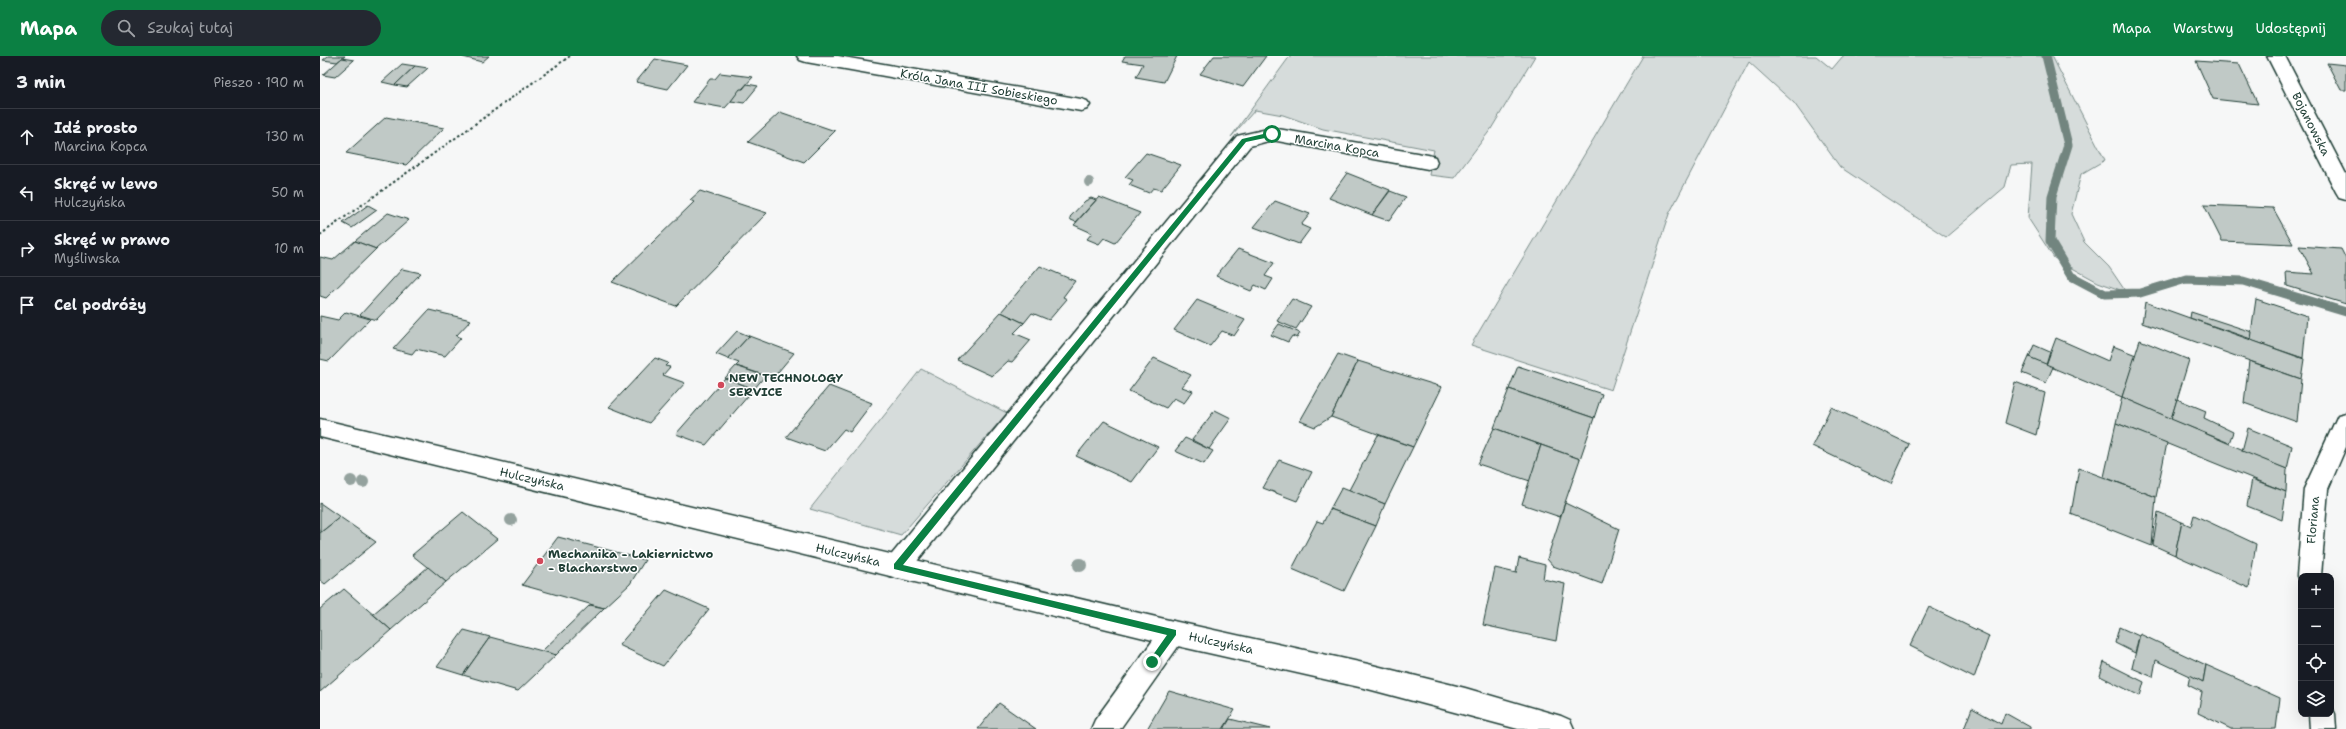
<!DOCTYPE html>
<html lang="pl">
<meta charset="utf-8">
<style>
body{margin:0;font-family:"Shantell Sans",sans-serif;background:#242831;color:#f1f3f6}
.controls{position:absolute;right:12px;bottom:12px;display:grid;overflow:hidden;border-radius:8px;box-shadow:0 4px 16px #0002}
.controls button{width:36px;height:36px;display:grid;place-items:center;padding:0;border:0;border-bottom:1px solid #363941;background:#171b24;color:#f1f3f6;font:20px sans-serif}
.stop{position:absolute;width:12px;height:12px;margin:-9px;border:3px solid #0b8043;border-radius:50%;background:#fff}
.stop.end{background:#0b8043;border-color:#fff;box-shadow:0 1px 4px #0008}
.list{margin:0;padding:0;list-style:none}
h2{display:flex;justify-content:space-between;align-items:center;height:52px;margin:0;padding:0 16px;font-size:17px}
h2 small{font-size:13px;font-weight:400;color:#9ea1a6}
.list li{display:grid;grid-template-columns:26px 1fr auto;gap:12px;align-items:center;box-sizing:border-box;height:56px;padding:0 16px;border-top:1px solid #363941}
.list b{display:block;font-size:15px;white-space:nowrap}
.list p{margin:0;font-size:13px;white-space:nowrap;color:#9ea1a6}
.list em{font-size:13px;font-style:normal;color:#9ea1a6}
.icon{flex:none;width:22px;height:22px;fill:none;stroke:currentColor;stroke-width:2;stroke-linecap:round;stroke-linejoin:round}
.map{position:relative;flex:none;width:2026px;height:673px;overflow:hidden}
header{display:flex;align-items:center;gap:24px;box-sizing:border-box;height:56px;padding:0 20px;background:#0b8043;color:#fff}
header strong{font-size:19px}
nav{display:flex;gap:22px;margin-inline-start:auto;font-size:14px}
.search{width:280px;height:36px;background:#242831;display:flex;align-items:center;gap:10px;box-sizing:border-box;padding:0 14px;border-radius:22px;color:#9ea1a6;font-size:15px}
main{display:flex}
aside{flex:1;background:#171b24}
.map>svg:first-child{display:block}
</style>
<header>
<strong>Mapa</strong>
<div class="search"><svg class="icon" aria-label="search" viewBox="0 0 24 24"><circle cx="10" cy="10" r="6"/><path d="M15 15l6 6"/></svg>Szukaj tutaj</div>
<nav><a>Mapa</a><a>Warstwy</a><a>Udostępnij</a></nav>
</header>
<main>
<aside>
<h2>3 min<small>Pieszo · 190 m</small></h2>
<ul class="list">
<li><svg class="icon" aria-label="ahead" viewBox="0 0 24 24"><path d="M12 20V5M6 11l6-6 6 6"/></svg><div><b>Idź prosto</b><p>Marcina Kopca</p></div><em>130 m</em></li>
<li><svg class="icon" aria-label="left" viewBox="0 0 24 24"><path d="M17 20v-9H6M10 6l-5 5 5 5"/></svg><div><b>Skręć w lewo</b><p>Hulczyńska</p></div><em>50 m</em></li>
<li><svg class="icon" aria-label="right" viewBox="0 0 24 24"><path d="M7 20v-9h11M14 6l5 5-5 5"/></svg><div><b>Skręć w prawo</b><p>Myśliwska</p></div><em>10 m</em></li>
<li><svg class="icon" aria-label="arrive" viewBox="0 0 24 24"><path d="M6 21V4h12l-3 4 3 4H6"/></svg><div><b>Cel podróży</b></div></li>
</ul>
</aside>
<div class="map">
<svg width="2026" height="673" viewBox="0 0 2026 673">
<rect width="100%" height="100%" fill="#f6f7f7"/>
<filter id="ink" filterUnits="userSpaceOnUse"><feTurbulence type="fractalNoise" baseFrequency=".025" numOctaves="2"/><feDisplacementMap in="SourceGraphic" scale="8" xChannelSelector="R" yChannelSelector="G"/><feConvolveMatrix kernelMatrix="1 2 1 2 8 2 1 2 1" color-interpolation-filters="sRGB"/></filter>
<g filter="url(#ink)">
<g fill="#d6dcdb" stroke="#7a8c88">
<polygon points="970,0 1215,0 1171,73 1134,122 1109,119 1114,94 1003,73 963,59 935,54 911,81"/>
<polygon points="1323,0 1496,0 1512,13 1523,0 1732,0 1785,104 1761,118 1751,158 1764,186 1789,211 1806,236 1778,226 1734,202 1708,162 1712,108 1691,109 1685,131 1626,181 1520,111 1474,47 1429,6 1349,158 1291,334 1151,289"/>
<polygon points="601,313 687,357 581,479 490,453"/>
</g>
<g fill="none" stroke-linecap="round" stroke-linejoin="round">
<polyline stroke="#72857f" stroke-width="9" points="1726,0 1748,89 1732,140 1730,185 1751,220 1785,238 1820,237 1866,223 1923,225 2026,256"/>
</g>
<g fill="#c0c9c6" stroke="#1f3d34">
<polygon points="8,0 25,0 17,6 3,4"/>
<polygon points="144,0 169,0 162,6 143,1"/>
<polygon points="805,0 857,0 844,26 816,21 823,8 802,5"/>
<polygon points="894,0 946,0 923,31 880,18"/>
<polygon points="22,2 34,4 15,21 3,19"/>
<polygon points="335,3 367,9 348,33 316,26"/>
<polygon points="1876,5 1919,8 1938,48 1893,43"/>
<polygon points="2007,7 2026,9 2026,34 2021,34"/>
<polygon points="82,8 95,10 75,29 62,26"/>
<polygon points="95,10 108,12 87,31 75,29"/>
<polygon points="400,17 433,21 405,52 372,46 390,23 395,23"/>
<polygon points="427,28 438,30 424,47 411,45 420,33 423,33"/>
<polygon points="460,56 515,75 484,106 428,86"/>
<polygon points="66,61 124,72 86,109 26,97"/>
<polygon points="826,97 861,109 841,134 833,132 829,137 809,129 813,124 805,121"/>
<polygon points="1027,117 1070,134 1052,159 1009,142"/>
<polygon points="380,135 447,157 356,250 292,226 374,146 370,144"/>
<polygon points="1070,135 1086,141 1069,165 1052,159"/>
<polygon points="779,141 820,157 795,187 784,182 779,188 767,183 772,177 754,169"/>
<polygon points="771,142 776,144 756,166 751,164 750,161 765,145"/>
<polygon points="955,145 990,158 981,169 990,173 979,188 934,171"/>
<polygon points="48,149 57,154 32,172 23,167"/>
<polygon points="1884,149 1953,152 1973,188 1902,185"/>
<polygon points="68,157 89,164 56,193 35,185"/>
<polygon points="35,185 56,193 6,242 0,240 0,201 13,204"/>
<polygon points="1979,190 2021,193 2026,203 2026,248 1967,230 1966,216 1994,218"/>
<polygon points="918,193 954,207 945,220 953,223 946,234 935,229 931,235 896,220"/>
<polygon points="720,210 755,225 743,241 747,243 729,264 712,257 704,267 681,256"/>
<polygon points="82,213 101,217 56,264 40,259"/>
<polygon points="972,243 991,251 976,273 957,265"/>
<polygon points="1936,243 1987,260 1983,302 1930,284"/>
<polygon points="877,244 925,264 914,280 902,275 890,290 854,274"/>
<polygon points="1825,246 1984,303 1981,323 1822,267"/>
<polygon points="109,254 151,264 136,280 141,282 125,300 96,293 92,298 73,293"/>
<polygon points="26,256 50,263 9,305 0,303 0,260 18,264"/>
<polygon points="681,256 704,267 694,277 711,284 692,306 688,305 672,320 637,304"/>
<polygon points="1871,256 1932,276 1931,283 1870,262"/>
<polygon points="959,268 980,277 977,282 972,280 968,286 951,279"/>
<polygon points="417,275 429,280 408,303 396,298"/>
<polygon points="429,280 474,297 453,322 416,310 419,307 408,303"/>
<polygon points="1736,282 1788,305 1793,290 1816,299 1802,341 1726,309"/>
<polygon points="1820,284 1869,304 1851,363 1802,341"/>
<polygon points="1714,289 1730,296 1726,309 1709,301"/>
<polygon points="1018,298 1038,305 1011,361 995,371 980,365"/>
<polygon points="1709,301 1733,311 1726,327 1702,317"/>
<polygon points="335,302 348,307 345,310 350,311 343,319 365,327 329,367 289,351"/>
<polygon points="834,302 871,319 862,331 873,335 864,347 854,342 846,352 809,335"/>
<polygon points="1038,305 1122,331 1093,391 1011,361"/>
<polygon points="1929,305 1981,323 1977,366 1924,347"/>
<polygon points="416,310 445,320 434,333 405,322"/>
<polygon points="1198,310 1282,338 1274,362 1189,333"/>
<polygon points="405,322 434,333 386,389 356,378"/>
<polygon points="1695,326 1725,337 1716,379 1685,367"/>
<polygon points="509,330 552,347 530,376 524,373 505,395 466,381"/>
<polygon points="1189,333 1274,362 1260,403 1174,372"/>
<polygon points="1802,341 1967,413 1966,436 1796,367"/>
<polygon points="1857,343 1886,355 1884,362 1913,376 1909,387 1851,363"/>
<polygon points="1511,351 1589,388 1571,428 1492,390"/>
<polygon points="895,354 911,362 889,393 872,384"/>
<polygon points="784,365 838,391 812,426 756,400"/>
<polygon points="1796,367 1847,387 1836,441 1784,421"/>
<polygon points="1174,372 1221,389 1210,425 1158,408"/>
<polygon points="1928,372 1972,390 1967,413 1922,395"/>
<polygon points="1058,379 1093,391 1065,448 1029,434"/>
<polygon points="865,382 893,395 884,408 855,395"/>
<polygon points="1221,389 1260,403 1240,461 1202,448"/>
<polygon points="959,404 992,416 977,445 943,432"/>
<polygon points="1759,412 1836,441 1832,490 1751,458"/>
<polygon points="1932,423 1966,436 1962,464 1927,450"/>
<polygon points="1022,431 1065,448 1056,470 1010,453"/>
<polygon points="0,447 20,461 0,477"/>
<polygon points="1245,447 1299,473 1282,528 1233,510 1227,503"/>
<polygon points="1010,453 1056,470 1024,535 972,513 997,465 1003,467"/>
<polygon points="143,456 177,483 126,526 92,499"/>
<polygon points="1838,456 1862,466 1855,499 1833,489"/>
<polygon points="1874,459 1936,488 1929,532 1855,499 1862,466 1871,470"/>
<polygon points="20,461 56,486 5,528 0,524 0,477"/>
<polygon points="238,481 292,495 325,504 310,528 284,552 202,529"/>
<polygon points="1199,502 1225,509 1223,523 1245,528 1236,585 1163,569 1175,512 1196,517"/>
<polygon points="108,511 126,526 71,574 53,558"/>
<polygon points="24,533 71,574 0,636 0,553"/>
<polygon points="346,534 389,553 343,610 299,589"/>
<polygon points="270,549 284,552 236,599 222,595"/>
<polygon points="1609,551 1669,580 1654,622 1590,590"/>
<polygon points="1799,571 1819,580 1815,597 1795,587"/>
<polygon points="144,574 170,581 143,619 117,611"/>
<polygon points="1820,578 1886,609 1883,626 1836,604 1833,621 1812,612"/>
<polygon points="170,581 222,595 236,599 198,635 143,619"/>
<polygon points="1784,606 1824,626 1820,640 1780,620"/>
<polygon points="1886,609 1960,642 1956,673 1911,673 1878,657 1882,636 1868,629 1870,619 1883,626"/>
<polygon points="849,635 915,654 903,673 827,673"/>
<polygon points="679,647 716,673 658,673"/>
<polygon points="1652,652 1681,668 1685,657 1710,671 1710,673 1644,673"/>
<polygon points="910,663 951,673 904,673"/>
</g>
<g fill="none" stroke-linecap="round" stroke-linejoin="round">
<g stroke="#1f3d34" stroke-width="3">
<g id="street">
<polygon points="477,0 518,0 761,43 767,45 770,49 767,53 761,55 486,6 480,4"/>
<polygon points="1947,0 1965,0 2026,118 2026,143 2019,141 2016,136"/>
<polygon points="952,72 1108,99 1115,101 1117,106 1115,111 1108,113 952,84 930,90 586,519 577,522 568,519 565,511 568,503 917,80"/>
<polygon points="2026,357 2026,391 2008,433 2001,520 1981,520 1981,528 1977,520 1984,433 2018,359"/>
<polygon points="853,565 862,569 866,577 862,585 800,673 771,673 775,664 844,569"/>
<polygon points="2011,649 2015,658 2016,673 1990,673 1989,658 2011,658"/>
</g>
</g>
<g stroke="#1f3d34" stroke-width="3">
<polygon id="primary" points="0,363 853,565 1048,608 1145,632 1241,660 1250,664 1254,673 1198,673 1048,633 853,589 0,381"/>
</g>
<polyline stroke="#1f3d34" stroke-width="2" stroke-dasharray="2.5 2.5" stroke-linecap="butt" points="0,179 250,0"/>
<use href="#street" fill="#fff" fill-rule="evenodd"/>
<use href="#primary" fill="#fff" fill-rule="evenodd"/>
</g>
<g fill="#94a29e">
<circle cx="769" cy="126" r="5"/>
<circle cx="31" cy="425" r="6"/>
<circle cx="43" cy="426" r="6"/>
<circle cx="191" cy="464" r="6"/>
<circle cx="760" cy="509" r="7"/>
</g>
</g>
<polygon fill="#0b8043" points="952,76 954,80 926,86 583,509 856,574 856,579 835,608 832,610 828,606 847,579 574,513 574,508 922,83"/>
<g fill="#d1495b" stroke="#fff" stroke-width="1.5">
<circle cx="401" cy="329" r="4"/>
<circle cx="220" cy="505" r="4"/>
</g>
<g text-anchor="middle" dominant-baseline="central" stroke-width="3" stroke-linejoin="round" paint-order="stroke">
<g font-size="12" fill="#1f3d34" stroke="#fff">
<text transform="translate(659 31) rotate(10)">Króla Jana III Sobieskiego</text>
<text transform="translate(1991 68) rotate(63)">Bojanowska</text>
<text transform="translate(1017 90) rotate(10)">Marcina Kopca</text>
<text transform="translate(212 423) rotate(13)">Hulczyńska</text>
<text transform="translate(1993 464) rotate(-85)">Floriana</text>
<text transform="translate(528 499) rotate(13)">Hulczyńska</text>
<text transform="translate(901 587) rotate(12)">Hulczyńska</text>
</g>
<g font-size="12" font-weight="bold" fill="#1f3d34" stroke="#fff" text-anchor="start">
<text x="409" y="322">NEW TECHNOLOGY<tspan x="409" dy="14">SERVICE</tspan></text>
<text x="228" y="498">Mechanika - Lakiernictwo<tspan x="228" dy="14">- Blacharstwo</tspan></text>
</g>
</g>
</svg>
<div class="controls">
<button>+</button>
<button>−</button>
<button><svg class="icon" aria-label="locate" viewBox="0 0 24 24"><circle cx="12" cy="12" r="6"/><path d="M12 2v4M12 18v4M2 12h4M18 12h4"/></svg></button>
<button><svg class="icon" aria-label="layers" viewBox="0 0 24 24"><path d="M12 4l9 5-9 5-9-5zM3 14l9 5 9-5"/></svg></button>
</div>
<div class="stop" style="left:952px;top:78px"></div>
<div class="stop end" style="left:832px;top:606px"></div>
</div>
</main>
